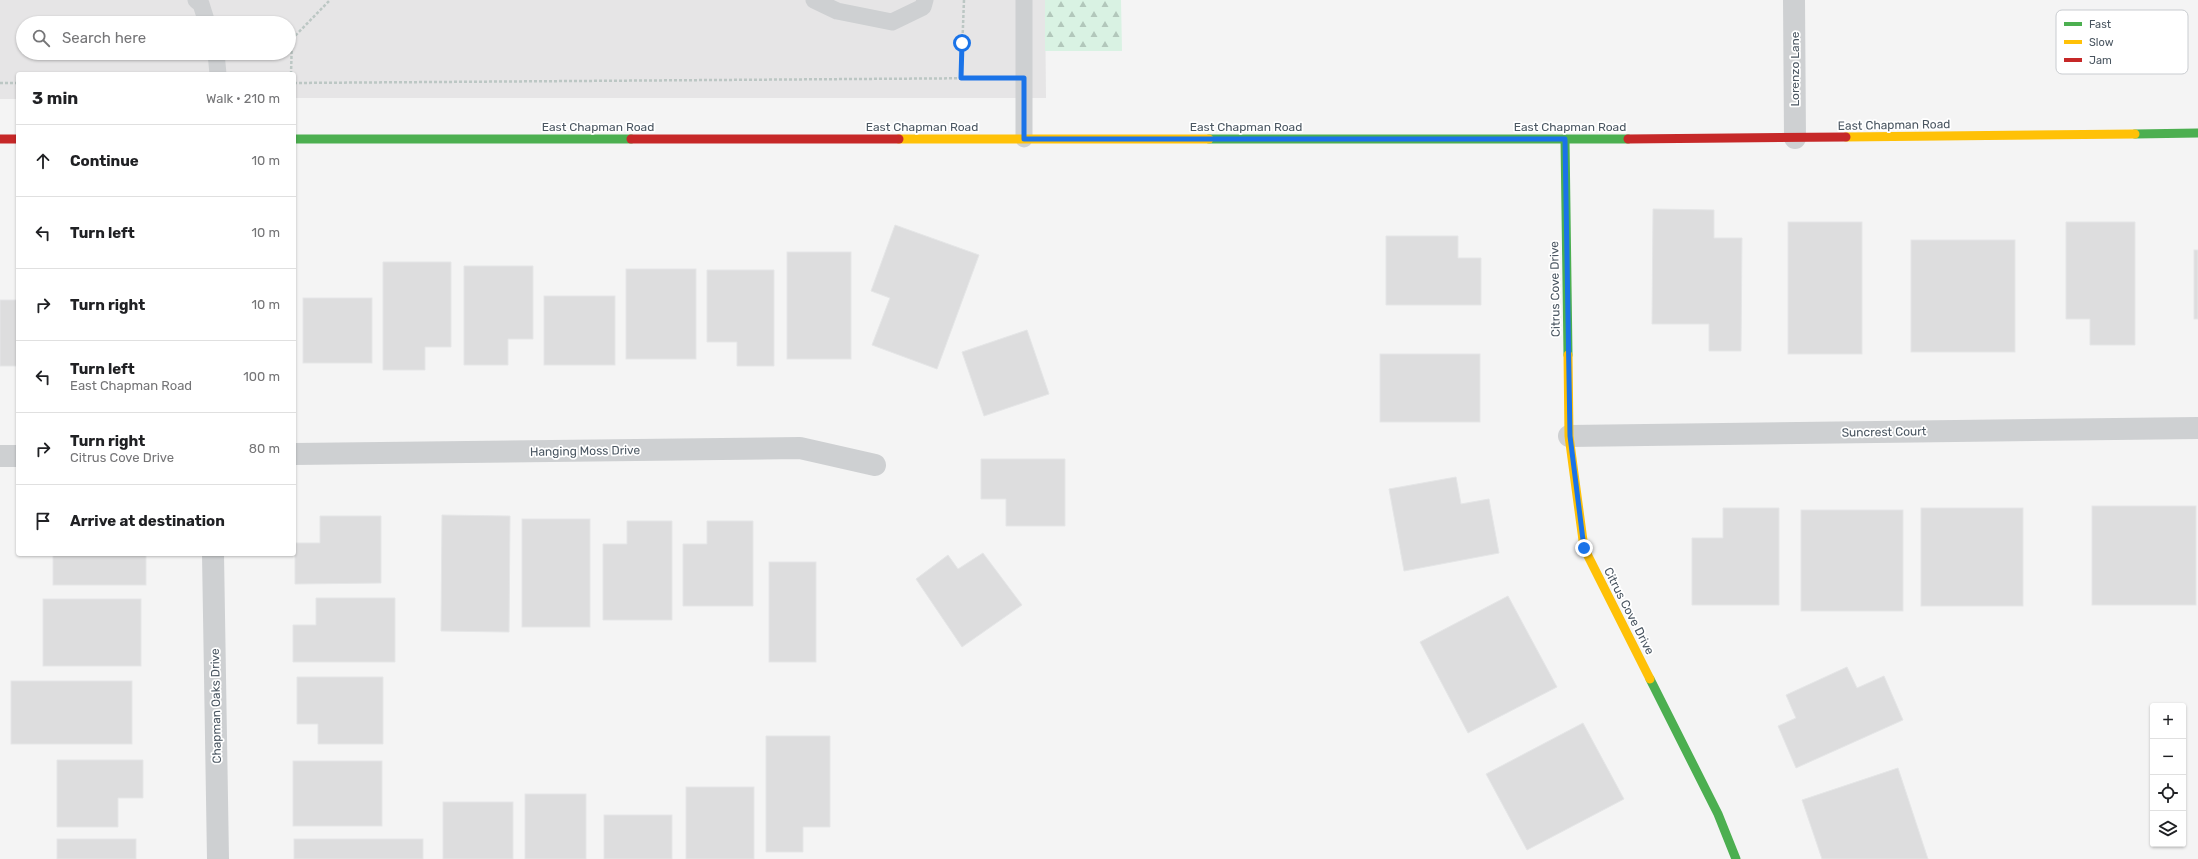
<!DOCTYPE html>
<meta charset="utf-8">
<style>
body{margin:0;font-family:Rubik,sans-serif;background:#f6f6f6;color:#202124}
.controls{position:absolute;right:12px;bottom:12px;display:grid;overflow:hidden;border-radius:4px;box-shadow:0 1px 3px #0004}
.controls button{width:36px;height:36px;display:grid;place-items:center;padding:0;border:0;border-bottom:1px solid #e0e0e0;background:#fff;color:#202124;font:20px sans-serif}
.stop{position:absolute;width:12px;height:12px;margin:-9px;border:3px solid #1a73e8;border-radius:50%;background:#fff}
.stop.end{background:#1a73e8;border-color:#fff;box-shadow:0 1px 4px #0008}
.list{margin:0;padding:0;list-style:none}
h2{display:flex;justify-content:space-between;align-items:center;height:52px;margin:0;padding:0 16px;font-size:17px}
h2 small{font-size:13px;font-weight:400;color:#757577}
.list li{display:grid;grid-template-columns:26px 1fr auto;gap:12px;align-items:center;box-sizing:border-box;height:72px;padding:0 16px;border-top:1px solid #e0e0e0}
.list b{display:block;font-size:15px;white-space:nowrap}
.list p{margin:0;font-size:13px;white-space:nowrap;color:#757577}
.list em{font-size:13px;font-style:normal;color:#757577}
.icon{flex:none;width:22px;height:22px;fill:none;stroke:currentColor;stroke-width:2;stroke-linecap:round;stroke-linejoin:round}
.map{position:relative;flex:none;width:2198px;height:859px;overflow:hidden}
.search{position:absolute;background:#fff;box-shadow:0 1px 3px #0004;left:16px;top:16px;width:280px;height:44px;display:flex;align-items:center;gap:10px;box-sizing:border-box;padding:0 14px;border-radius:22px;color:#757577;font-size:15px}
.panel{position:absolute;background:#fff;box-shadow:0 1px 3px #0004;left:16px;top:72px;width:280px;height:484px;border-radius:4px}
.map>svg:first-child{display:block}
</style>
<div class="map">
<svg width="2198" height="859" viewBox="0 0 2198 859">
<defs>
<pattern id="forest-firs" width="22" height="20" patternUnits="userSpaceOnUse"><rect width="22" height="20" fill="#d9f2e3"/><path d="M5 1l3.5 6h-7zM16 11l3.5 6h-7z" fill="#b2c7bb"/></pattern>
</defs>
<rect width="100%" height="100%" fill="#f4f4f4"/>
<path fill="#e6e5e6" fill-rule="evenodd" d="M0,0h1045l1,98h-752v-24h-276v25h-18zM23,23h266v30h-266z"/>
<polygon fill="url(#forest-firs)" points="1045,0 1121,0 1122,51 1045,51"/>
<g fill="#ddddde" stroke="#e5e6e7">
<polygon points="1653,209 1714,210 1714,238 1742,238 1741,351 1709,351 1709,324 1652,324"/>
<rect x="1788" y="222" width="74" height="132"/>
<polygon points="2066,222 2135,222 2135,345 2090,345 2090,319 2066,319"/>
<polygon points="895,225 979,255 937,369 872,345 890,298 871,291"/>
<polygon points="1386,236 1458,236 1458,258 1481,258 1481,305 1386,305"/>
<rect x="1911" y="240" width="104" height="112"/>
<rect x="2194" y="250" width="4" height="69"/>
<rect x="787" y="252" width="64" height="107"/>
<polygon points="383,262 451,262 451,347 425,347 425,370 383,370"/>
<polygon points="464,266 533,266 533,339 508,339 508,365 464,365"/>
<rect x="626" y="269" width="70" height="90"/>
<polygon points="707,270 774,270 774,366 737,366 737,342 707,342"/>
<rect x="544" y="296" width="71" height="69"/>
<rect x="303" y="298" width="69" height="65"/>
<rect x="0" y="300" width="18" height="66"/>
<polygon points="1027,330 1049,394 984,416 962,352"/>
<rect x="1380" y="354" width="100" height="68"/>
<polygon points="981,459 1065,459 1065,526 1006,526 1006,499 981,499"/>
<polygon points="1456,477 1461,504 1489,499 1499,553 1404,571 1389,489"/>
<rect x="2092" y="506" width="104" height="99"/>
<polygon points="1723,508 1779,508 1779,605 1692,605 1692,538 1723,538"/>
<rect x="1921" y="508" width="102" height="98"/>
<rect x="1801" y="510" width="102" height="101"/>
<polygon points="442,515 510,516 509,632 441,631"/>
<polygon points="320,516 381,516 381,583 295,584 295,543 320,543"/>
<rect x="522" y="519" width="68" height="108"/>
<polygon points="627,521 672,521 672,620 603,620 603,544 627,544"/>
<polygon points="707,521 753,521 753,606 683,606 683,544 707,544"/>
<polygon points="983,553 1022,605 962,647 916,579 948,555 958,569"/>
<rect x="53" y="554" width="93" height="31"/>
<rect x="769" y="562" width="47" height="100"/>
<polygon points="1508,596 1557,687 1468,733 1420,642"/>
<polygon points="316,598 395,598 395,662 293,662 293,625 316,625"/>
<rect x="43" y="599" width="98" height="67"/>
<polygon points="1847,667 1857,688 1884,676 1903,720 1796,768 1778,726 1796,718 1786,695"/>
<polygon points="297,677 383,677 383,744 318,744 318,724 297,724"/>
<rect x="11" y="681" width="121" height="63"/>
<polygon points="1583,723 1624,799 1527,850 1486,774"/>
<polygon points="766,736 830,736 830,827 803,827 803,852 766,852"/>
<polygon points="57,760 143,760 143,798 118,798 118,827 57,827"/>
<rect x="293" y="761" width="89" height="65"/>
<polygon points="1898,768 1928,859 1822,859 1802,800"/>
<rect x="686" y="787" width="68" height="72"/>
<rect x="525" y="794" width="61" height="65"/>
<rect x="443" y="802" width="70" height="57"/>
<rect x="604" y="815" width="68" height="44"/>
<rect x="57" y="839" width="79" height="20"/>
<rect x="294" y="839" width="129" height="20"/>
</g>
<g fill="none" stroke-linecap="round" stroke-linejoin="round">
<g stroke="#bcc7c4" stroke-width="2.5" stroke-dasharray="3 2" stroke-linecap="butt">
<polyline points="291,74 292,39 330,0"/>
<polyline points="961,78 964,0"/>
<polyline points="0,83 18,83"/>
<polyline points="294,83 997,78"/>
</g>
<g stroke="#ced0d2" stroke-width="17">
<polyline points="196,0 201,4 207,23"/>
<polyline points="814,0 837,11 892,22 923,7 925,0"/>
<polyline points="216,53 218,74"/>
<polyline points="1024,139 1024,0"/>
</g>
<g stroke="#ced0d2" stroke-width="22">
<polyline points="1794,0 1795,138"/>
<polyline points="1569,436 2198,428"/>
<polyline points="294,454 800,448 875,465"/>
<polyline points="0,456 18,456"/>
<polyline points="213,554 218,859"/>
</g>
<g stroke="#4caf50" stroke-width="9">
<polyline points="2135,134 2198,133"/>
<polyline points="294,139 631,139"/>
<polyline points="1209,139 1628,139"/>
<polyline points="1565,139 1568,355"/>
<polyline points="1650,679 1718,814 1736,859"/>
</g>
<g stroke="#ffc107" stroke-width="9">
<polyline points="1846,137 2135,134"/>
<polyline points="899,139 1209,139"/>
<polyline points="1568,355 1569,436 1584,548 1650,679"/>
</g>
<g stroke="#c62828" stroke-width="9">
<polyline points="0,139 18,139"/>
<polyline points="631,139 899,139"/>
<polyline points="1628,139 1846,137"/>
</g>
</g>
<g fill="none" stroke-linecap="round" stroke-linejoin="round">
<polyline stroke="#1a73e8" stroke-width="5" points="962,43 961,78 1024,78 1024,139 1565,139 1570,436 1584,548"/>
</g>
<g text-anchor="middle" dominant-baseline="central" stroke-width="3.5" stroke-linejoin="round" paint-order="stroke">
<g font-size="12" fill="#4a5661" stroke="#fff">
<text transform="translate(1795 69) rotate(-90)">Lorenzo Lane</text>
<text transform="translate(1894 125) rotate(-1)">East Chapman Road</text>
<text x="598" y="127">East Chapman Road</text>
<text x="922" y="127">East Chapman Road</text>
<text x="1246" y="127">East Chapman Road</text>
<text x="1570" y="127">East Chapman Road</text>
<text transform="translate(1555 289) rotate(-91)">Citrus Cove Drive</text>
<text transform="translate(1884 432) rotate(-1)">Suncrest Court</text>
<text transform="translate(585 451) rotate(-1)">Hanging Moss Drive</text>
<text transform="translate(1629 611) rotate(63)">Citrus Cove Drive</text>
<text transform="translate(216 706) rotate(-91)">Chapman Oaks Drive</text>
</g>
</g>
<rect x="2056" y="10" width="132" height="64" rx="6" fill="#fff" stroke="#c9ccd0" stroke-width="1"/>
<rect x="2064" y="22" width="18" height="4" fill="#4caf50"/>
<rect x="2064" y="40" width="18" height="4" fill="#ffc107"/>
<rect x="2064" y="58" width="18" height="4" fill="#c62828"/>
<g font-size="11" fill="#4a5661">
<text x="2089" y="28">Fast</text>
<text x="2089" y="46">Slow</text>
<text x="2089" y="64">Jam</text>
</g>
</svg>
<div class="controls">
<button>+</button>
<button>−</button>
<button><svg class="icon" aria-label="locate" viewBox="0 0 24 24"><circle cx="12" cy="12" r="6"/><path d="M12 2v4M12 18v4M2 12h4M18 12h4"/></svg></button>
<button><svg class="icon" aria-label="layers" viewBox="0 0 24 24"><path d="M12 4l9 5-9 5-9-5zM3 14l9 5 9-5"/></svg></button>
</div>
<div class="stop" style="left:962px;top:43px"></div>
<div class="stop end" style="left:1584px;top:548px"></div>
<div class="search"><svg class="icon" aria-label="search" viewBox="0 0 24 24"><circle cx="10" cy="10" r="6"/><path d="M15 15l6 6"/></svg>Search here</div>
<section class="panel">
<h2>3 min<small>Walk · 210 m</small></h2>
<ul class="list">
<li><svg class="icon" aria-label="ahead" viewBox="0 0 24 24"><path d="M12 20V5M6 11l6-6 6 6"/></svg><div><b>Continue</b></div><em>10 m</em></li>
<li><svg class="icon" aria-label="left" viewBox="0 0 24 24"><path d="M17 20v-9H6M10 6l-5 5 5 5"/></svg><div><b>Turn left</b></div><em>10 m</em></li>
<li><svg class="icon" aria-label="right" viewBox="0 0 24 24"><path d="M7 20v-9h11M14 6l5 5-5 5"/></svg><div><b>Turn right</b></div><em>10 m</em></li>
<li><svg class="icon" aria-label="left" viewBox="0 0 24 24"><path d="M17 20v-9H6M10 6l-5 5 5 5"/></svg><div><b>Turn left</b><p>East Chapman Road</p></div><em>100 m</em></li>
<li><svg class="icon" aria-label="right" viewBox="0 0 24 24"><path d="M7 20v-9h11M14 6l5 5-5 5"/></svg><div><b>Turn right</b><p>Citrus Cove Drive</p></div><em>80 m</em></li>
<li><svg class="icon" aria-label="arrive" viewBox="0 0 24 24"><path d="M6 21V4h12l-3 4 3 4H6"/></svg><div><b>Arrive at destination</b></div></li>
</ul>
</section>
</div>
